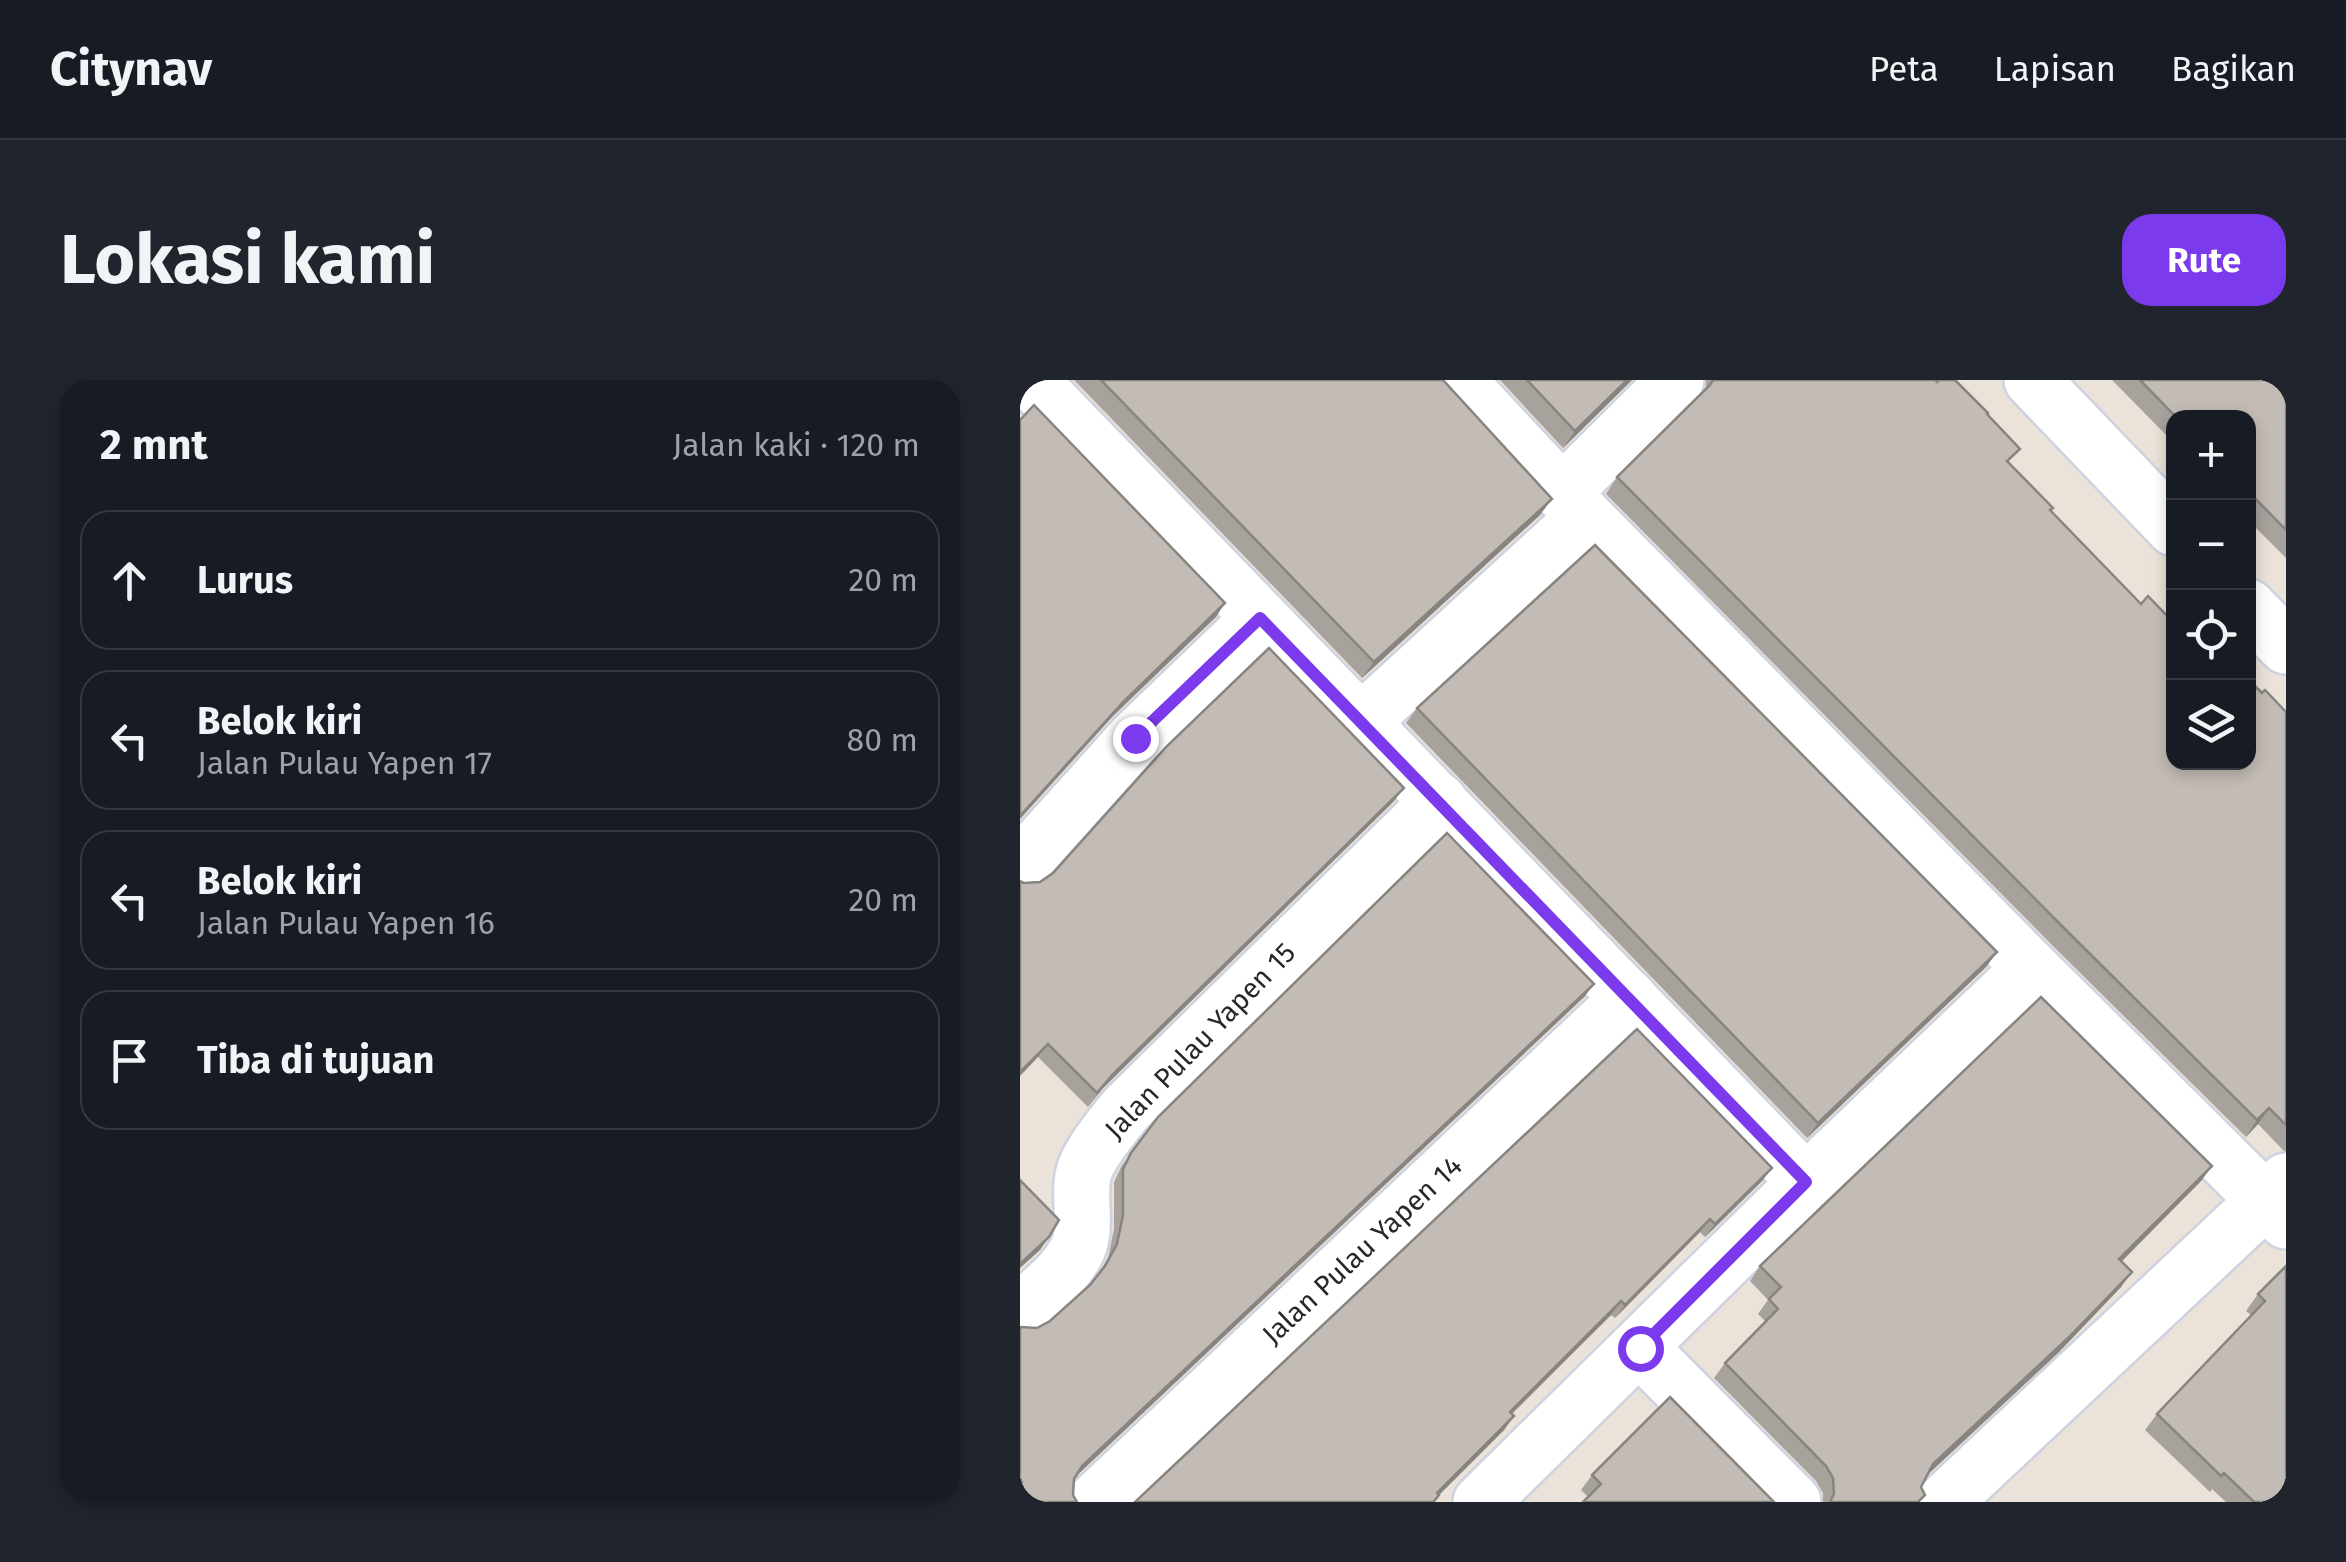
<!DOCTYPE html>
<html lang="id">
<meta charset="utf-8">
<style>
body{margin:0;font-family:"Fira Sans",sans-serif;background:#20242c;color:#f1f3f6}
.controls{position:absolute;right:30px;top:30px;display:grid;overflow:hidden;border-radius:20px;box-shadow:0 5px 15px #0003}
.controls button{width:90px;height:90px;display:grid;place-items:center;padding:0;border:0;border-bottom:2px solid #363941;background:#171b24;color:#f1f3f6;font:50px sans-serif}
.stop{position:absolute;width:30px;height:30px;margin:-22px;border:8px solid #7c3aed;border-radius:50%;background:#fff}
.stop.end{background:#7c3aed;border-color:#fff;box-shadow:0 2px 10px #0008}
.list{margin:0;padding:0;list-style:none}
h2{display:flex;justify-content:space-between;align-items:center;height:130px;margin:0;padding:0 40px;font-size:42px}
h2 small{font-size:32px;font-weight:400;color:#9ea1a6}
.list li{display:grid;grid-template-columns:65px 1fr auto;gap:30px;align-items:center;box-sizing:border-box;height:140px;margin:0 20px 20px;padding:0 20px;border:2px solid #363941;border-radius:30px}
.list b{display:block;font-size:38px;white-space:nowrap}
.list p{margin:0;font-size:32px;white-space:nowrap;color:#9ea1a6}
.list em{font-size:32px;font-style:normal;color:#9ea1a6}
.icon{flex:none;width:55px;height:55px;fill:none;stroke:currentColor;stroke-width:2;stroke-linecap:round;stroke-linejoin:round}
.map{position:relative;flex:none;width:1266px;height:1122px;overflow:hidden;border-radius:30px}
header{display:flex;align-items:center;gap:60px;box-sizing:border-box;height:140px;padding:0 50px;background:#171b24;border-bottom:2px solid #363941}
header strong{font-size:48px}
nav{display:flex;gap:55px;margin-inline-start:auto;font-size:35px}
.intro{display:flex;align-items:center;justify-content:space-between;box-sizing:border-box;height:240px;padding:0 60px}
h1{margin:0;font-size:70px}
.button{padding:25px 45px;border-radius:30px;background:#7c3aed;color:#fff;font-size:35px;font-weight:700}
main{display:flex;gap:60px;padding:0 60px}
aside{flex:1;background:#171b24;border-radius:30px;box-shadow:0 5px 15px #0003}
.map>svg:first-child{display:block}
</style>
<header>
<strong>Citynav</strong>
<nav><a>Peta</a><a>Lapisan</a><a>Bagikan</a></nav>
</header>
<div class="intro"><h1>Lokasi kami</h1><a class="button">Rute</a></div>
<main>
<aside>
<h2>2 mnt<small>Jalan kaki · 120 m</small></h2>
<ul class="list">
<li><svg class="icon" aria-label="ahead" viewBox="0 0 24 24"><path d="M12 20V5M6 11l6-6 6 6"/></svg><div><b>Lurus</b></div><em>20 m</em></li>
<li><svg class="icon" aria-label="left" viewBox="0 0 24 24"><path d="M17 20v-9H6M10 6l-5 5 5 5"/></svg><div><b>Belok kiri</b><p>Jalan Pulau Yapen 17</p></div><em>80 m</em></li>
<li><svg class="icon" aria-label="left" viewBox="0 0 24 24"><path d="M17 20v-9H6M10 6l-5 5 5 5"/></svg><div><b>Belok kiri</b><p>Jalan Pulau Yapen 16</p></div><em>20 m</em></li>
<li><svg class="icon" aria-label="arrive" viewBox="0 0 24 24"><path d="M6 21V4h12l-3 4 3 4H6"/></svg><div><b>Tiba di tujuan</b></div></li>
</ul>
</aside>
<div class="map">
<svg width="1266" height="1122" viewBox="0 0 1266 1122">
<rect width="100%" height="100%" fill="#ebe2d9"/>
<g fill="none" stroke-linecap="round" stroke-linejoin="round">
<g stroke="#ced2e1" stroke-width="60">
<g id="street">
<polyline points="10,0 786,802"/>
<polyline points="437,0 565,137 1011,588 1266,841"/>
<polyline points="1012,0 1154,148"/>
<polyline points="542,113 656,0"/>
<polyline points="1228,227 1266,266"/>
<polyline points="341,342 565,137"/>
<polyline points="0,486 115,358 240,238"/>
<path d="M0,931c19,-17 42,-34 55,-57 14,-23 3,-53 8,-78 4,-21 29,-49 42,-66l314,-309"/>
<polyline points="620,968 773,1122"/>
<polyline points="74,1122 609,618"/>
<polyline points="461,1122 786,802 1011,588"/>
<polyline points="924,1122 1266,801"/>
</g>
</g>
<use href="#street" stroke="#fff" stroke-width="55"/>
</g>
<g fill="#a8a29d">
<polygon points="54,0 423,0 520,135 342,298"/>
<polygon points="480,0 612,0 543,68"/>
<polygon points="686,0 915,0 967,35 990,83 1031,130 1154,382 1242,313 1266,332 1266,771 1264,771 1238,744 1226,757 1033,566 586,114 597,97 686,9"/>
<polygon points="1092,0 1266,0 1266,178 1228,140 1228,38 1154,38 1154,63"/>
<polygon points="397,328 977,572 966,587 787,758 386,343"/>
<polygon points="374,421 83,708 68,727 18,677 4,503 20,502"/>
<polygon points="574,604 564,617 55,1097 53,1115 0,1122 0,947 17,948 30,941 70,905 79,893 88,878 94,849 94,802 101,787 128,750"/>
<polygon points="1192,786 1181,801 1101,882 1101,907 1038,973 908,1094 901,1107 900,1122 803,1122 803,1113 796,1101 694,998 705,983 746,942 738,934 748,920 730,901 740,886"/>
<polygon points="742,801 685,857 680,852 595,938 591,935 492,1034 484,1050 419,1115 115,1122"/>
<polygon points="1266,886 1266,1122 1206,1122 1192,1109 1190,1112 1125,1050 1137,1034 1232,936 1226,931 1238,914"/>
<polygon points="572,1095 754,1122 568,1117 561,1110"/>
</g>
<g fill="#88847f">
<polygon points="607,0 612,0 543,68 555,51"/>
<polygon points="532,119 520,135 342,298 354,282"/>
<polygon points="205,223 196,237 93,336 0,439 0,436 103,322"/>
<polygon points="384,408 374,421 83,708 68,727 93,694"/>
<polygon points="977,572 966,587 787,758 798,743"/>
<polygon points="574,604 564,617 53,1099 62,1086"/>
<polygon points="28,664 18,677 0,696 0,692"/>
<polygon points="1249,728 1238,744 1226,757 1237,740"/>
<polygon points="1192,786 1181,801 1089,894 1099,879"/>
<polygon points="752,788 742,801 685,857 695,844"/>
<polygon points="690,839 680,852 595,938 605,925"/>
<polygon points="29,857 20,870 0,888 0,884"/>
<polygon points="1112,892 1101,907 1038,973 903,1099 913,1084"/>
<polygon points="601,921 591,935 480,1045 490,1032"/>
<polygon points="494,1036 484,1050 419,1115 415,1122 411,1122 417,1113"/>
</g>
<g fill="#c3bcb6" stroke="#88847f" stroke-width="2.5">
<polygon points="81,0 423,0 532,119 354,282"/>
<polygon points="507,0 607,0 555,51"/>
<polygon points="693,0 915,0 917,2 919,0 935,0 968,33 967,34 1000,69 987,81 1033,128 1030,130 1121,224 1128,216 1154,243 1154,382 1228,382 1228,299 1242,313 1245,310 1266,332 1266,745 1249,728 1237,740 1045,549 597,97 690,5"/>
<polygon points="1120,0 1266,0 1266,150 1228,111 1228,38 1157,38"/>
<polygon points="14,25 205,223 103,322 0,436 0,40"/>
<polygon points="575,165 977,572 798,743 397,328"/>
<polygon points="249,268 384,408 93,694 77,713 28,664 0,692 0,501 4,503 20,502 33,493 147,366"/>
<polygon points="427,453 574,604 62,1086 54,1099 53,1115 57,1122 0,1122 0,1104 2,1102 0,1099 0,947 17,948 30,941 70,905 85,886 97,864 103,835 103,789 111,773 138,737"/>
<polygon points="1021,617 1192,786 1099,879 1112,892 1048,958 913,1084 901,1107 905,1115 898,1122 810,1122 814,1114 813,1098 806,1086 705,983 758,929 749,919 761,907 740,886"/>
<polygon points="617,649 752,788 695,844 690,839 605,925 601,921 490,1032 494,1036 417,1113 419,1115 413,1122 115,1122"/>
<polygon points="0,800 39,840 29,857 0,884"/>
<polygon points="1266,886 1266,1122 1234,1122 1204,1093 1201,1096 1137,1034 1245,921 1238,914"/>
<polygon points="650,1017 754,1122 563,1122 581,1104 572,1095"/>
</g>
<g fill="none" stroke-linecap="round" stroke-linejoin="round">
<polyline stroke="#7c3aed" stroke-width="12" points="115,358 240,238 786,802 620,968"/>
</g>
<g text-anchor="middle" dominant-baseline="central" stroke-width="9" stroke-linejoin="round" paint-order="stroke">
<g font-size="28" fill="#282828" stroke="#fff">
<text transform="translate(180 661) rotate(-46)">Jalan Pulau Yapen 15</text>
<text transform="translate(342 870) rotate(-43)">Jalan Pulau Yapen 14</text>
</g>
</g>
</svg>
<div class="controls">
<button>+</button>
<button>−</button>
<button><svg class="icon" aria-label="locate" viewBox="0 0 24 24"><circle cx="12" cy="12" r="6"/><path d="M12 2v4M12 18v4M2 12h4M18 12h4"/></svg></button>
<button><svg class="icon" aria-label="layers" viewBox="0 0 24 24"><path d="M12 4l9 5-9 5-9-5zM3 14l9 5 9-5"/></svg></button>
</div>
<div class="stop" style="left:620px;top:968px"></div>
<div class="stop end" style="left:115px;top:358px"></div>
</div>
</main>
